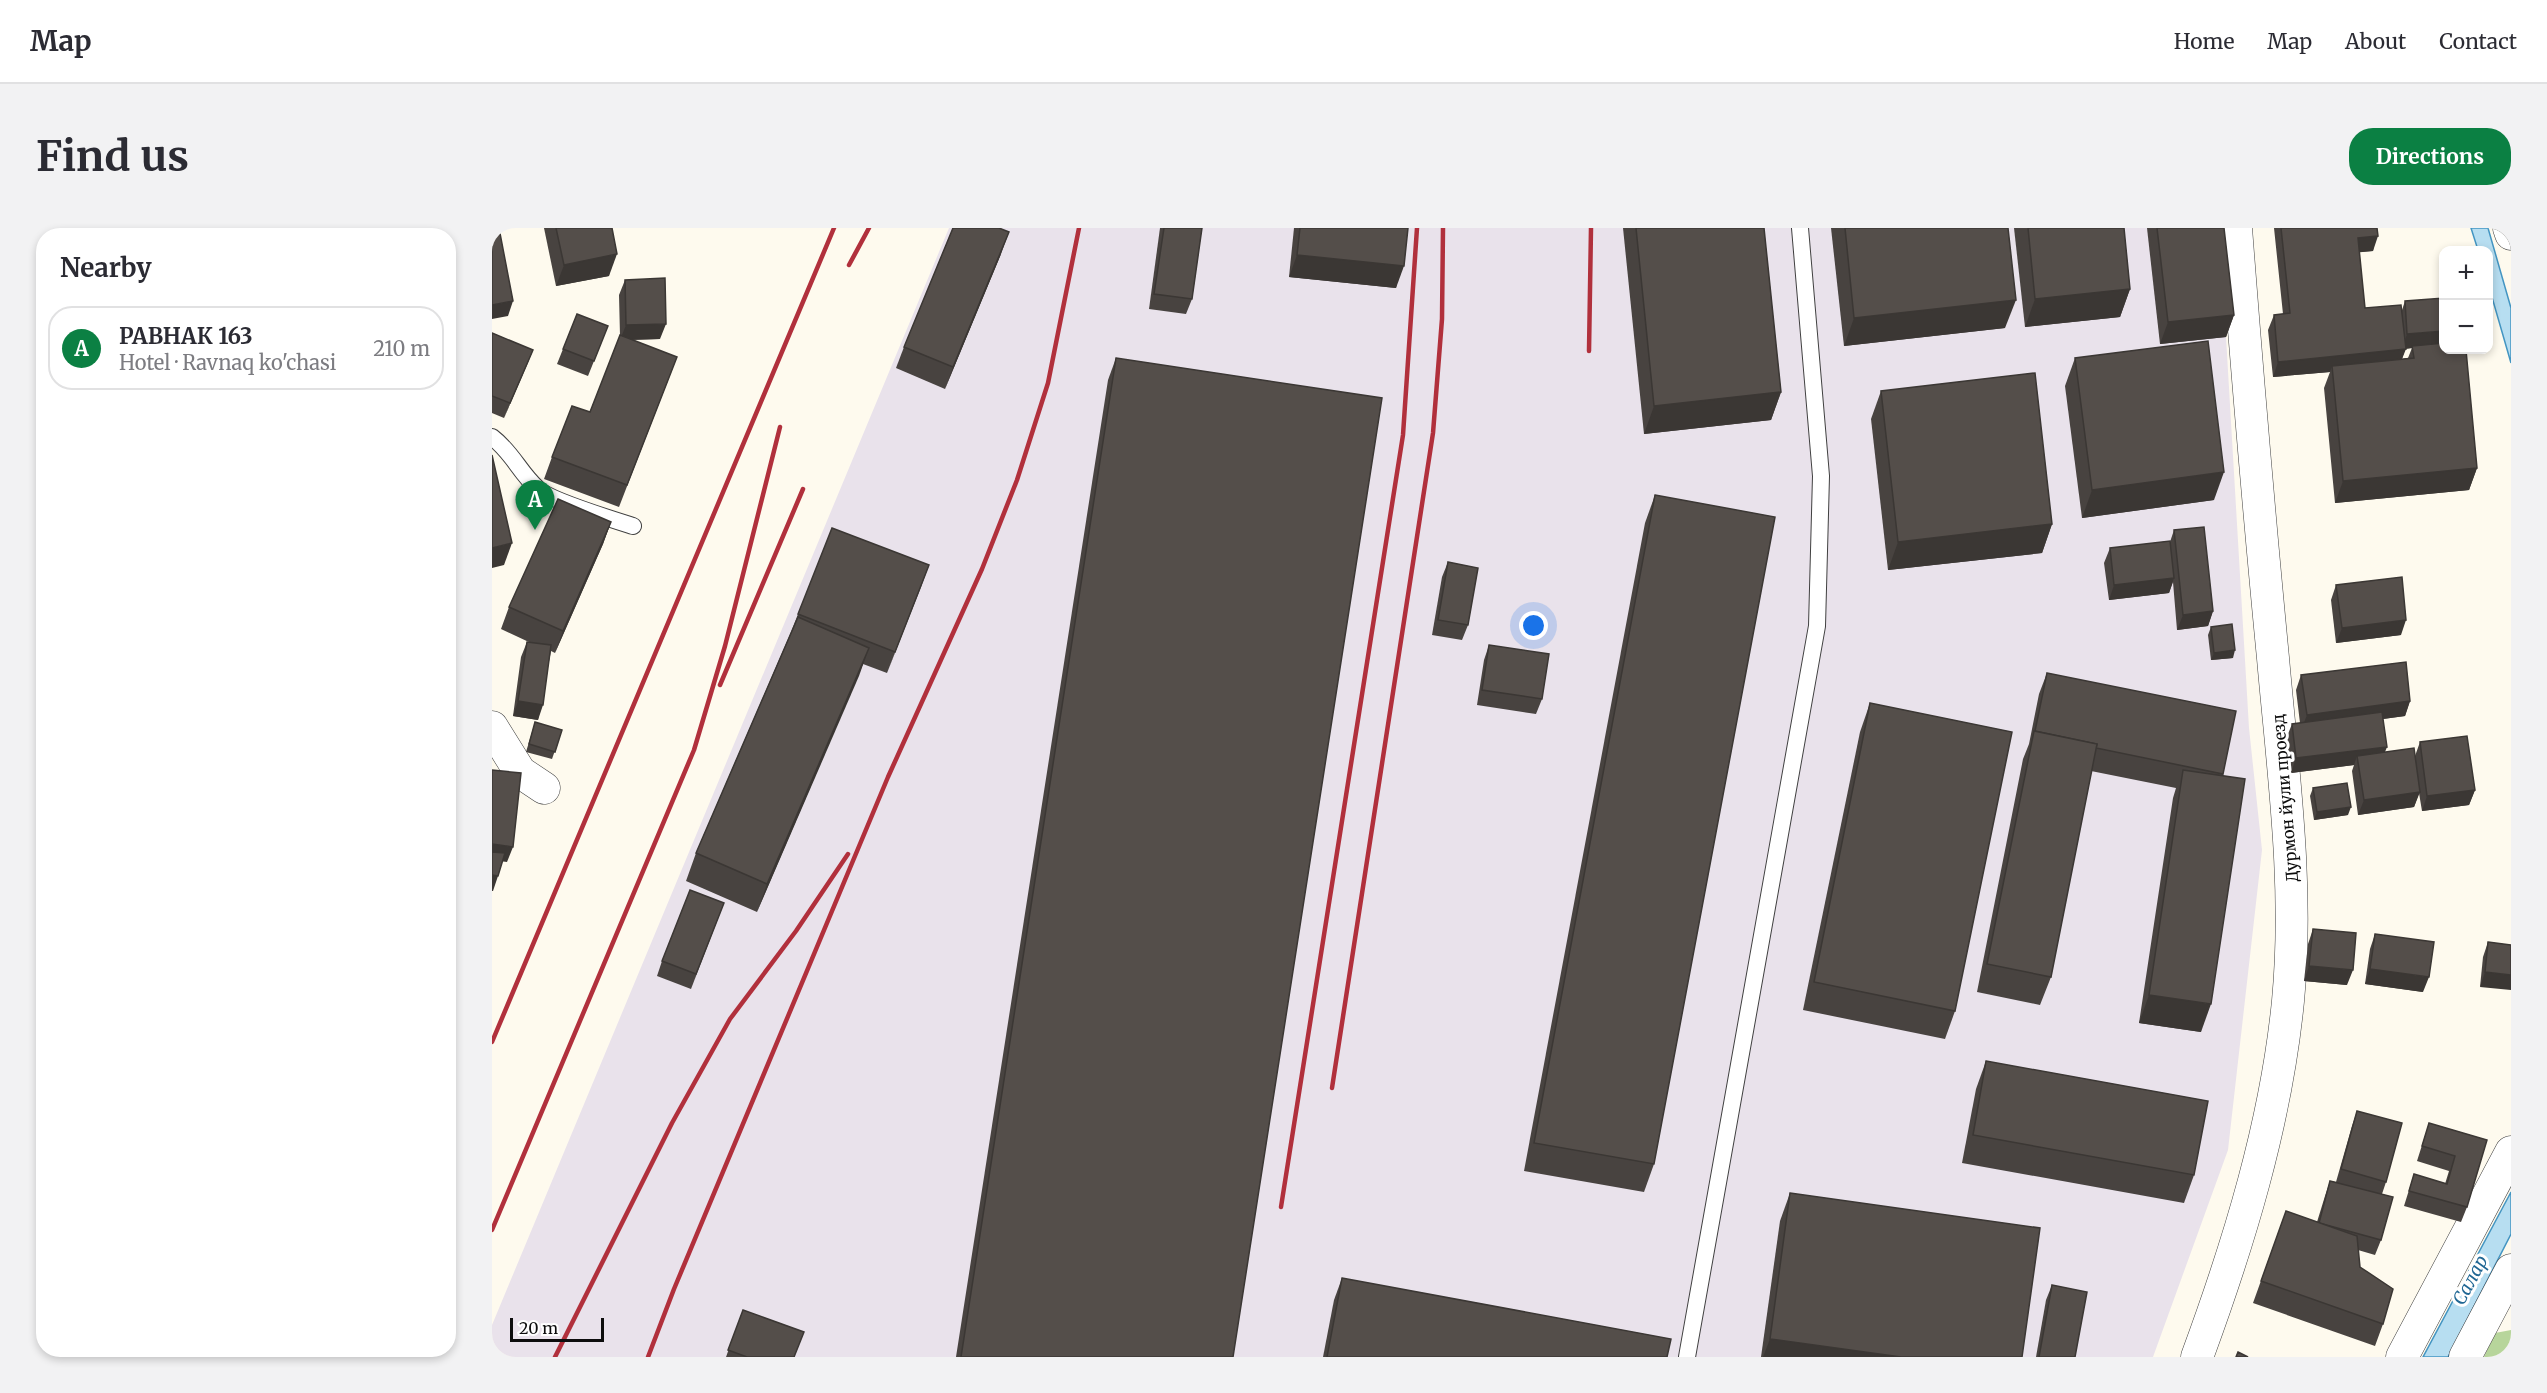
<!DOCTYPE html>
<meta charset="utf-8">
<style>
body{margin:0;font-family:Merriweather,serif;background:#f2f2f3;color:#2b2b33}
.controls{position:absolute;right:18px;top:18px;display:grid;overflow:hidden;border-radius:12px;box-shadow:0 3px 9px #0003}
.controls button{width:54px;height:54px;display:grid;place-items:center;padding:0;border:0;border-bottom:2px solid #e1e1e2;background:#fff;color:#2b2b33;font:30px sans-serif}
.scale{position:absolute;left:18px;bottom:15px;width:94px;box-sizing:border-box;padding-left:6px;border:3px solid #0d0d0d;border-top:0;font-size:16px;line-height:21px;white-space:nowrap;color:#0d0d0d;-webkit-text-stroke:4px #fff;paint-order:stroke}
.you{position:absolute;left:1042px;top:398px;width:21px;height:21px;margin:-15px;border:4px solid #fff;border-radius:50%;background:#1a73e8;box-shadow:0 0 0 9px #1a73e833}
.badge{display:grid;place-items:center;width:39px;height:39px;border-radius:50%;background:#0b8043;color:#fff;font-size:20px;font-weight:700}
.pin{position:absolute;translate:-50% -50px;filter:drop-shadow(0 2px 3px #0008)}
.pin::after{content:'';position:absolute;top:32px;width:21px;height:18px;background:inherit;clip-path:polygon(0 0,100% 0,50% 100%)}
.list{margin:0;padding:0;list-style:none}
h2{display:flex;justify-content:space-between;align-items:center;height:78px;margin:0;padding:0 24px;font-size:26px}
h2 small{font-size:20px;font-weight:400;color:#7c7c81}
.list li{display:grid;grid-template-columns:39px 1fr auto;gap:18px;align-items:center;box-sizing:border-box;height:84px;margin:0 12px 12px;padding:0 12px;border:2px solid #e1e1e2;border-radius:24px}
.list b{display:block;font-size:22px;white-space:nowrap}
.list p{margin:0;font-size:20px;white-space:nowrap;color:#7c7c81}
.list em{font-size:20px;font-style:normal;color:#7c7c81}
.map{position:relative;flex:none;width:2019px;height:1129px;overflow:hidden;border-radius:24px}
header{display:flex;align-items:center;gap:36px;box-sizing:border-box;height:84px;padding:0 30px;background:#fff;border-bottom:2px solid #e1e1e2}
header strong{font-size:28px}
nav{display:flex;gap:33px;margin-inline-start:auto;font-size:21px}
.intro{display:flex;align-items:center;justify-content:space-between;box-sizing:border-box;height:144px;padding:0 36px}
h1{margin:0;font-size:42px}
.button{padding:15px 27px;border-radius:24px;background:#0b8043;color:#fff;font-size:21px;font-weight:700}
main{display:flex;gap:36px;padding:0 36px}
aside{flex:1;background:#fff;border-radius:24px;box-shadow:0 3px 9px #0003}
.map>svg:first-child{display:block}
</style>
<header>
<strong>Map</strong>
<nav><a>Home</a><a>Map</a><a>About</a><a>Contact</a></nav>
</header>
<div class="intro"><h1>Find us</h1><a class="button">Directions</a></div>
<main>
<aside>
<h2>Nearby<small></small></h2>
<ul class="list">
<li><span class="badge">A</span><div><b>РАВНАК 163</b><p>Hotel · Ravnaq ko'chasi</p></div><em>210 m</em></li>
</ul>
</aside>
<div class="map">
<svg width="2019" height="1129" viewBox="0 0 2019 1129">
<rect width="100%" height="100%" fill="#fefaee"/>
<polygon fill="#e9e2eb" points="457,0 1724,0 1734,109 1757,500 1770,622 1736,922 1661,1129 0,1129 0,1097"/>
<polygon fill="#b7d59b" points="2019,1102 2019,1129 1992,1129 2003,1105"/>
<g fill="#b7def1" stroke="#4395c2" stroke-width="1.5">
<polygon points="1979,0 1996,0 2019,80 2019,135 1997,59 1996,22 1986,22"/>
<polygon points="2019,964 2019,1006 1956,1129 1931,1129"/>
</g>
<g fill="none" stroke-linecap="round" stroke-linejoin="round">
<g stroke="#404040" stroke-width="18">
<g id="lane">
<path d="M0,209c21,16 27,35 46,52 11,11 76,31 95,37"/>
<polyline points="1195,1129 1325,398 1329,248 1308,0"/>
</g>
</g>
<g stroke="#404040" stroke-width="33">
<g id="street">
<polyline points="2017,0 2019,6"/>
<polyline points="0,499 28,544 52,560"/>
<path d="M1705,1129c42,-114 79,-234 91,-356 11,-115 -5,-229 -15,-343 -14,-144 -26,-287 -37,-430"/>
<polyline points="1910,1129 2019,924"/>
<polyline points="1973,1129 2019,1042"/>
</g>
</g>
<use href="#lane" stroke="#fff" stroke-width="16"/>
<use href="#street" stroke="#fff" stroke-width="32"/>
<g stroke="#b1303c" stroke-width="4.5">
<polyline points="357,37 377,0"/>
<polyline points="1097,123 1099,0"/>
<polyline points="228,457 311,261"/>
<polyline points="0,814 342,0"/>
<polyline points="840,860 941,205 950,91 951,0"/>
<polyline points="789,979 911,207 925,0"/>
<polyline points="0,1002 202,522 233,418 288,199"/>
<polyline points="63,1129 180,895 238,791 304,703 356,626"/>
<polyline points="156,1129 182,1061 396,549 490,341 525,252 556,155 587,0"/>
</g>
</g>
<g fill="#484340" fill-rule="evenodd">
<polygon points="52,0 120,0 117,48 64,58"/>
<polygon points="668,0 710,0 700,71 694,86 657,81"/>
<polygon points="802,0 916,0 904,60 797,49"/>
<polygon points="1131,0 1272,0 1289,164 1279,192 1152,206"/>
<polygon points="1339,0 1516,0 1513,100 1352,118"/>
<polygon points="1522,0 1632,0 1638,61 1628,89 1533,99"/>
<polygon points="1655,0 1732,0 1742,87 1734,109 1668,116"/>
<path d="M1782,0h103l-4,23 -14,1 6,56 37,2 3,-9 72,167 -8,22 -134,13 -11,-115 6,-16 -57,5 -5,-47 6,-15 9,-1zM1920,120l-4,10 -6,1 3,-10z"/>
<polygon points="509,26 453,161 404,140 412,119"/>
<polygon points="133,52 168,111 139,112 185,129 127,279 52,251 60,229 98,184 128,108 127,67"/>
<polygon points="85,86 110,113 96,148 65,136"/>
<polygon points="0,105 41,122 12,190 0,185"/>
<polygon points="624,130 741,1129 464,1129 616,152"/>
<polygon points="1583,130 1722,272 1590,290 1573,158"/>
<polygon points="1389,163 1560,296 1550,325 1396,342 1379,191"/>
<polygon points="1163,267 1162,936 1152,964 1032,943 1153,295"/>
<polygon points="119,294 111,316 63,425 59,423 46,492 21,488 29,429 35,414 39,415 9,401 17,379"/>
<polygon points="1682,302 1721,383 1716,398 1685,402 1681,354 1677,365 1617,372 1612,335 1618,320 1678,314"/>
<polygon points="956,334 976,397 970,412 940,407 950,349"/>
<polygon points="437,337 395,445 371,436 265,684 194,653 204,625 299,404 306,386"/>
<polygon points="1844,357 1909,407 1844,415 1839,372"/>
<polygon points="1719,399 1741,430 1719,432 1716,407"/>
<polygon points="997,417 1050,471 1044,486 985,477 992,432"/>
<polygon points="1555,445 1731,546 1709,804 1647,795 1681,570 1684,560 1599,543 1559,749 1548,777 1485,764 1531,531 1537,516 1547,466"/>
<polygon points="1809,447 1918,473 1913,488 1891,491 1893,524 1923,528 1928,514 1983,562 1977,577 1930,583 1927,565 1922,579 1866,587 1860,543 1862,537 1799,545 1794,511 1800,496 1808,495 1804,462"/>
<polygon points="1378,475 1463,783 1453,811 1311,782 1368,504"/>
<polygon points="43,494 70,502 60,531 34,524"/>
<polygon points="1821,560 1856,587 1822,592 1818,568"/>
<polygon points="232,675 199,761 165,748 170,733"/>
<polygon points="1821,701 1855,757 1812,753 1816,716"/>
<polygon points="1883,706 1931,764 1873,756 1878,721"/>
<polygon points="1996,714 2019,717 1988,759 1991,729"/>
<polygon points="1494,833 1702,947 1692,975 1470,935 1484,861"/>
<polygon points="1865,883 1894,954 1890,966 1889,1012 1883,1027 1866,1022 1868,1039 1891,1096 1883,1118 1761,1075 1794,983 1825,994 1833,968 1838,953 1844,954 1860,898"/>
<polygon points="1937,895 1995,912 1975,979 1969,994 1912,978 1922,946 1953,956 1957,943 1925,933"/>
<polygon points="1298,965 1530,1129 1269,1129 1288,993"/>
<polygon points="850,1050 1175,1129 831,1129 842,1072"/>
<polygon points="1560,1057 1583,1129 1544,1129 1554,1072"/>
<polygon points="251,1082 303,1129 234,1129"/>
</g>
<g fill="#3b3734">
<polygon points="517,4 509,26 453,161 461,139"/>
<polygon points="1886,8 1881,23 1860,25 1866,10"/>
<polygon points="125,26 117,48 64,58 72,37"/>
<polygon points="805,27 912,38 904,60 797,49"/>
<polygon points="1638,61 1628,89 1533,99 1543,71"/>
<polygon points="1524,72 1513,100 1352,118 1362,90"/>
<polygon points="21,73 16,88 0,91 0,77"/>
<polygon points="1742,87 1734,109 1668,116 1676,94"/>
<polygon points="174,96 168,111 128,112 134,97"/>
<polygon points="1952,103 1952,118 1920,118 1920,120 1910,121 1915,106"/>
<polygon points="1914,121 1908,136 1840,138 1838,144 1781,149 1786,134"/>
<polygon points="41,122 35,137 12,190 18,175"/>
<polygon points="1289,164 1279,192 1152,206 1162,178"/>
<polygon points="1985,240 1977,262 1843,275 1851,253"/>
<polygon points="1732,244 1722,272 1590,290 1600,262"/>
<polygon points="119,294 111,316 63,425 71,403"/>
<polygon points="1560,296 1550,325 1396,342 1406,314"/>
<polygon points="20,315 12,337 0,340 0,320"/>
<polygon points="437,337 429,359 395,445 403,424"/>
<polygon points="1682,350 1677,365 1617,372 1622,357"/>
<polygon points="1721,383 1716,398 1685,402 1691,387"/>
<polygon points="1914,392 1909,407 1844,415 1850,400"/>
<polygon points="377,420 367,448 265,684 275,656"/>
<polygon points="1743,422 1741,430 1719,432 1722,425"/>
<polygon points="26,473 51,477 46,492 21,488"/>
<polygon points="1918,473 1913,488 1809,502 1815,487"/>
<polygon points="1895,519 1889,534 1865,528 1862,537 1799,545 1804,530"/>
<polygon points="1983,562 1977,577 1930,583 1935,568"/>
<polygon points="1928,564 1922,579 1866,587 1872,572"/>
<polygon points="1859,579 1856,587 1822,592 1825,584"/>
<polygon points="0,616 21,619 15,634 0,632"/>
<polygon points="0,647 6,648 1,663 0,663"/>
<polygon points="1817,738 1861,742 1855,757 1812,753"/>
<polygon points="1878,741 1937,749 1931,764 1873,756"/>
<polygon points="1993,744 2019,747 2019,762 1988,759"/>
<polygon points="1657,767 1719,776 1709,804 1647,795"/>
<polygon points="1278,1111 1409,1129 1271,1129"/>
</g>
<g fill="#544e4a" stroke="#3b3734" stroke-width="1.5">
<polygon points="0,0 7,0 21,73 0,77"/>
<polygon points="64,0 120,0 125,26 72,37"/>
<polygon points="461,0 507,0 517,4 461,139 412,119"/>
<polygon points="672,0 710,0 700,71 662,66"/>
<polygon points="808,0 916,0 912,38 805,27"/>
<polygon points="1144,0 1272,0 1289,164 1162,178"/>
<polygon points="1353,0 1516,0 1524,72 1362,90"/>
<polygon points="1536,0 1632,0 1638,61 1543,71"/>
<polygon points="1665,0 1732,0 1742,87 1676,94"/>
<polygon points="1789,0 1885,0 1886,8 1866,10 1873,80 1909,77 1914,121 1786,134 1782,87 1798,85"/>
<polygon points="173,50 174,96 134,97 133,52"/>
<polygon points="1952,70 1952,103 1915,106 1913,73"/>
<polygon points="85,86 116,98 102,133 71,121"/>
<polygon points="0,105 41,122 18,175 0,168"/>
<polygon points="128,107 185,129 135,257 60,229 80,178 98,184"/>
<polygon points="1716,113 1732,244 1600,262 1583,130"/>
<polygon points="1952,115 1952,122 1974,122 1985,240 1851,253 1840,138 1922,130 1920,118"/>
<polygon points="624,130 890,170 741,1129 469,1129"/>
<polygon points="1543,145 1560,296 1406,314 1389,163"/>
<polygon points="0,227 20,315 0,320"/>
<polygon points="1163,267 1283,289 1162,936 1042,915"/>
<polygon points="66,271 119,294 71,403 17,379"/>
<polygon points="1712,299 1721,383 1691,387 1682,302"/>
<polygon points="340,300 437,337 403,424 306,386"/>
<polygon points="1678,313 1682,350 1622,357 1618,320"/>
<polygon points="956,334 986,340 976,397 946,392"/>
<polygon points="1910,349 1914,392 1850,400 1844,357"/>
<polygon points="306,389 377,420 275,656 204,625"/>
<polygon points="1740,396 1743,422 1722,425 1719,399"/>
<polygon points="35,414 59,417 51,477 26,473"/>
<polygon points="997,417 1057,426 1050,471 990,462"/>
<polygon points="1914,434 1918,473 1815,487 1809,447"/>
<polygon points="1555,445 1744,483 1731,546 1604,520 1605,516 1543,503"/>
<polygon points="1378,475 1520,504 1463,783 1322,754"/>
<polygon points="1890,484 1895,519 1804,530 1800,496"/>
<polygon points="43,494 70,502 63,524 37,516"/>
<polygon points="1542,503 1605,516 1559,749 1495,736"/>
<polygon points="1975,508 1983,562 1935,568 1928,514"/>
<polygon points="1922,520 1928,564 1872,572 1865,528"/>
<polygon points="0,542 29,545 21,619 0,616"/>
<polygon points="1691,542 1753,551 1719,776 1657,767"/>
<polygon points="1855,555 1859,579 1825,584 1821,560"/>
<polygon points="0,624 13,625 6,648 0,647"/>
<polygon points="198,662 232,675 204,746 170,733"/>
<polygon points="1821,701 1864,705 1861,742 1817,738"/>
<polygon points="1883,706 1942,714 1937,749 1878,741"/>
<polygon points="1996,714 2019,717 2019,747 1993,744"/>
<polygon points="1494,833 1716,873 1702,947 1481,907"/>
<polygon points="1865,883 1910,895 1894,954 1849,941"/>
<polygon points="1937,895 1995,912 1975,979 1917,963 1922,946 1955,956 1963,928 1930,918"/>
<polygon points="1838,953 1901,969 1889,1012 1827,995"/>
<polygon points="1298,965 1548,1000 1530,1129 1409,1129 1278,1111"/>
<polygon points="1794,983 1865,1008 1868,1039 1901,1061 1891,1096 1769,1053"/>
<polygon points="850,1050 1179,1111 1175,1129 835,1129"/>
<polygon points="1560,1057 1595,1064 1583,1129 1547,1129"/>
<polygon points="251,1082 312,1104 302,1129 255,1129 236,1122"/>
<polygon points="1746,1124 1756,1129 1744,1129"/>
</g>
<g text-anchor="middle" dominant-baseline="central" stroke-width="6" stroke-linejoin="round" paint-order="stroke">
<g font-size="16" fill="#0d0d0d" stroke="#fff">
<text transform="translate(1793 570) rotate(-95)">Дурмон йули проезд</text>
</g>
<g font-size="18" font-style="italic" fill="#206794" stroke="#fff">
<text transform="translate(1978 1052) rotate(-62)">Салар</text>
</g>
</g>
</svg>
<div class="controls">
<button>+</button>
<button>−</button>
</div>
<div class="scale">20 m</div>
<div class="you"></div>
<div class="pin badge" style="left:43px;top:302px">A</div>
</div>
</main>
